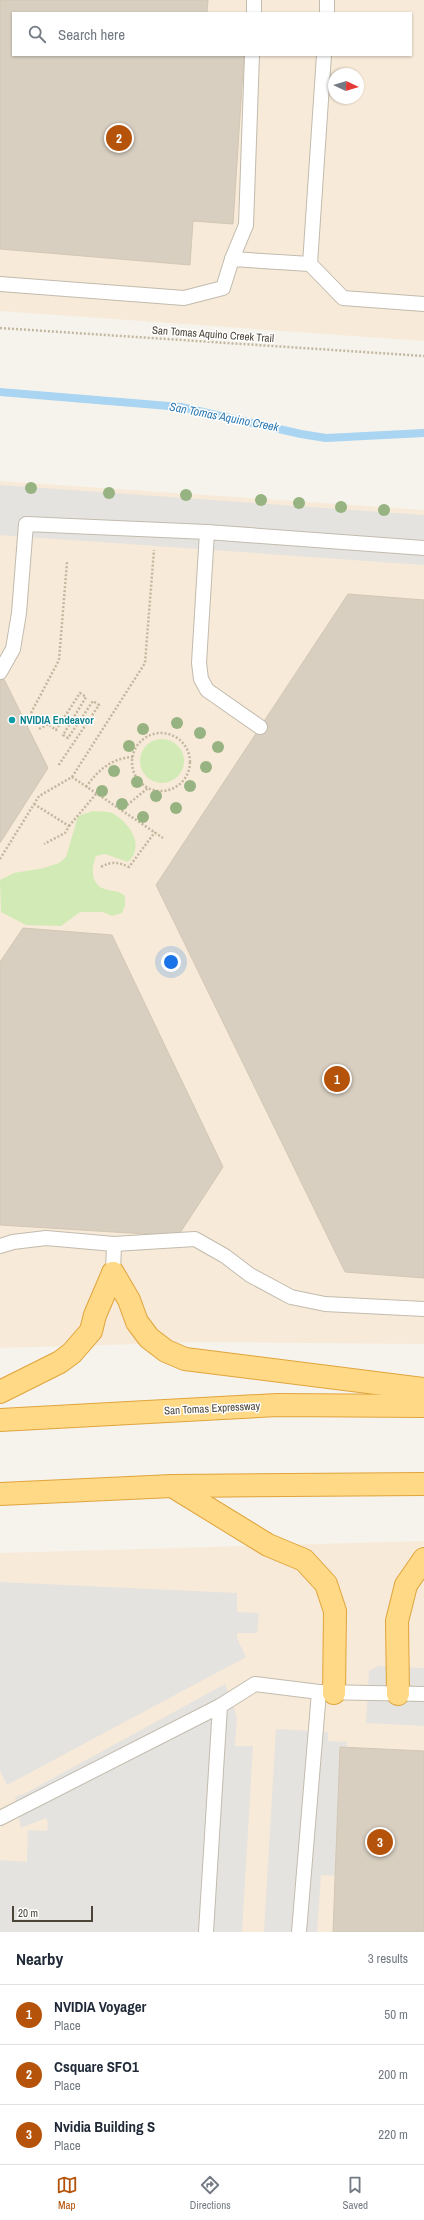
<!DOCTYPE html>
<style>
body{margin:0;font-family:"Archivo Narrow",sans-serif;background:#f2f2f3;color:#1f2937}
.compass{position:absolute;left:328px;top:68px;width:36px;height:36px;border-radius:50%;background:#fff;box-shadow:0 1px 3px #0004;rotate:94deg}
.scale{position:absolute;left:12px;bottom:10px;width:81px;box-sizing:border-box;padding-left:4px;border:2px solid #4b4439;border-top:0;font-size:11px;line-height:14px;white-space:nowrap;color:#4b4439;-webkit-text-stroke:3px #fff;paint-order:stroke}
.you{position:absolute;left:171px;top:962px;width:14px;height:14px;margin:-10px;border:3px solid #fff;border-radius:50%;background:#1a73e8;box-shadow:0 0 0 6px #1a73e833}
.badge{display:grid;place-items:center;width:26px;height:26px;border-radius:50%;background:#b45309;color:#fff;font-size:13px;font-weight:700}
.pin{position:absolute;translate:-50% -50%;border:2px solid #fff;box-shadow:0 1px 4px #0006}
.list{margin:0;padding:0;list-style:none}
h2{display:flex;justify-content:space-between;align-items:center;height:52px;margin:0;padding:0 16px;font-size:17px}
h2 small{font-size:13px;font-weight:400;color:#747a83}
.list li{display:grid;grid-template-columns:26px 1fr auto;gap:12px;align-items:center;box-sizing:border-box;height:60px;padding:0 16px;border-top:1px solid #e0e1e3}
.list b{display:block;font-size:15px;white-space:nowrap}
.list p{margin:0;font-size:13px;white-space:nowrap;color:#747a83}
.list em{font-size:13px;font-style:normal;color:#747a83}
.icon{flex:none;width:22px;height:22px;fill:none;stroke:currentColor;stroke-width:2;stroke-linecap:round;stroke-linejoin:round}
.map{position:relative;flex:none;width:424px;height:1932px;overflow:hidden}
.search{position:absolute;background:#fff;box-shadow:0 1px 3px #0004;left:12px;right:12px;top:12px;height:44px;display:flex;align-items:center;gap:10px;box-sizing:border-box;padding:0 14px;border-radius:0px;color:#747a83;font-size:15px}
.sheet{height:232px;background:#fff}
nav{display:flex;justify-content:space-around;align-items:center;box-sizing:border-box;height:56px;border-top:1px solid #e0e1e3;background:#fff;font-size:11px;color:#747a83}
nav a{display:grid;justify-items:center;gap:2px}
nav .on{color:#b45309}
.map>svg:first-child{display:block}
</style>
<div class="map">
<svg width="424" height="1932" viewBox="0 0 424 1932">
<rect width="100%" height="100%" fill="#f6f3ec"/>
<g fill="#f7ead8" fill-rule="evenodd">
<path d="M0,0h424v341l-424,-30zM13,13h398v42h-398zM334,74h24v24h-24z"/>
<polygon points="0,481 424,510 424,1344 206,1342 0,1348"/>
<polygon points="424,1541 424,1932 0,1932 0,1553"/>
</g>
<g fill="#d2eab5">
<circle cx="162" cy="761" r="22"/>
<path d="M93,811c6,1 14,0 19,2 17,9 34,33 16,49l-23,-8 -9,2c-4,9 -6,26 6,32 8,4 15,1 23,8v10l-3,7 -10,3 -9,-4h-23l-19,14 -35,-1 -25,-13 -1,-32 14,-7 30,-5 15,-5 7,-6 12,-41z"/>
</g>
<g fill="#e5e3e0">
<polygon points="0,485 424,515 424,565 0,535"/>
<polygon points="0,1582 237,1593 237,1612 259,1613 257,1633 237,1633 237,1638 246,1657 7,1785 0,1771"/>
<polygon points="379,1666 424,1668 424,1726 366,1723 369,1671"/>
<polygon points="225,1684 237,1717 235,1746 253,1746 242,1932 0,1932 0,1860 27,1862 28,1830 47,1831 48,1823 46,1818 21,1828 15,1797 26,1793"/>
<polygon points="276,1729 328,1732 328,1741 347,1742 339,1876 321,1875 317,1932 264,1932"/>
</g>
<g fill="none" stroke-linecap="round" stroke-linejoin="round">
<polyline stroke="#a9d4f2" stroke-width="8" points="0,392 181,407 301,434 326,438 424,433"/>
</g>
<g fill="#d8cfc1" stroke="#d3c7b4">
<polygon points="0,0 208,0 207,13 13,13 13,55 244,55 233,224 193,221 190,265 0,249"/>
<polygon points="348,594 424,600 424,1278 345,1272 156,885"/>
<polygon points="0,671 48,768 0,843"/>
<polygon points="23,928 112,935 223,1167 178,1236 0,1225 0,962"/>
<polygon points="340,1747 424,1751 424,1932 333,1932"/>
</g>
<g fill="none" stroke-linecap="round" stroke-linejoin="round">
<g stroke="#c2bbae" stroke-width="16">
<g id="service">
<polyline points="254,13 254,0"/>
<polyline points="327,13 327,0"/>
<polyline points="232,259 246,225 252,55"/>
<polyline points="310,264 324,55"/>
<polyline points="0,284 184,298 223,288 232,259 310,264 343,298 424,304"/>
<polyline points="207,532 199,663 201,679 207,690 260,727"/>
<polyline points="0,672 13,649 19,613 26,524 207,532 424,548"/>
<polyline points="0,1246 13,1242 46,1238 114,1244 195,1239 225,1256 250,1275 291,1297 325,1304 424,1309"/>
<polyline points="113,1273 114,1244"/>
<polyline points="0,1818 220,1706"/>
<polyline points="206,1932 220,1706 255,1684 319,1692"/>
<polyline points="299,1932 319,1692 424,1694"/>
</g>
</g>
<g stroke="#e0a43c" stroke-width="24">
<g id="trunk">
<polyline points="113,1273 129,1300 137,1322 149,1338 166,1351 185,1359 424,1389"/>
<polyline points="0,1392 60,1362 72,1353 91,1331 95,1315 113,1273"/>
<polyline points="0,1420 277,1405 424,1406"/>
<polyline points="172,1486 268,1545 304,1560 326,1584 335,1611 334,1693"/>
<polyline points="0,1494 172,1486 424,1484"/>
<polyline points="398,1694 397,1621 406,1585 424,1559"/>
</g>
</g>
<g stroke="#c4b79f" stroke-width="2.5" stroke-dasharray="2 2" stroke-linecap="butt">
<polyline points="0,328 424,356"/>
<polyline points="31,713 59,660 67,562"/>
<polyline points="39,729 48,724 56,730 80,693 86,697 63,735 68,738 93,701 99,705 58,766"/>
<circle cx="161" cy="762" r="29"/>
<polyline points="72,777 145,663 154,550"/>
<path d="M86,787c12,-17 26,-29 47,-30"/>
<polyline points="34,804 69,826 65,833 44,844"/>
<polyline points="121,810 148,788"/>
<polyline points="69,826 96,794"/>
<polyline points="0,859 39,796 72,777 163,838"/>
<path d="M101,867c11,-6 17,-5 28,0l26,-35"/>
</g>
<use href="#service" stroke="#fff" stroke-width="14"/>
<use href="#trunk" stroke="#ffd985" stroke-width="22"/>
</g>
<g fill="#97b381">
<circle cx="31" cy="488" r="6"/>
<circle cx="109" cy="493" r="6"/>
<circle cx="186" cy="495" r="6"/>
<circle cx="261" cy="500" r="6"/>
<circle cx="299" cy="503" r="6"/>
<circle cx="341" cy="507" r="6"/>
<circle cx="384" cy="510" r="6"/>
<circle cx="177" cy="723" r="6"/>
<circle cx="143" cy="729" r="6"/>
<circle cx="200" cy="733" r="6"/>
<circle cx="129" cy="746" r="6"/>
<circle cx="218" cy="747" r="6"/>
<circle cx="206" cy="767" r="6"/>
<circle cx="114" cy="771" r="6"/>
<circle cx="137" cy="782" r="6"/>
<circle cx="190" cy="786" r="6"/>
<circle cx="102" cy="791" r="6"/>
<circle cx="156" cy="796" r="6"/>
<circle cx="122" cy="804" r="6"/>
<circle cx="176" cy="808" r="6"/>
<circle cx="143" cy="817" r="6"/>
</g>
<circle fill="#0f9aa8" stroke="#fff" stroke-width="1.5" cx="12" cy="720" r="4"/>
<g text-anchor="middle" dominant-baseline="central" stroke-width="3" stroke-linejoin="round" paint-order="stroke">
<g font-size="11" fill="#4b4439" stroke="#fff">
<text transform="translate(213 334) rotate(4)">San Tomas Aquino Creek Trail</text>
<text transform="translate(212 1408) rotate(-3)">San Tomas Expressway</text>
</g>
<g font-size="11" font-weight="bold" fill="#0d838f" stroke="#fff" text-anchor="start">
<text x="20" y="720">NVIDIA Endeavor</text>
</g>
<g font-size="12" font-style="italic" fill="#2e7ab2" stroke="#fff">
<text transform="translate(224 417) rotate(11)">San Tomas Aquino Creek</text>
</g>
</g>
</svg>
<svg class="compass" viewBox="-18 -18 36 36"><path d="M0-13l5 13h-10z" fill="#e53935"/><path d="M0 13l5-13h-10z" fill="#747a83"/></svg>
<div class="scale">20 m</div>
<div class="you"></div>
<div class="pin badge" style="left:337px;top:1079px">1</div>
<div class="pin badge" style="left:119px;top:138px">2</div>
<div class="pin badge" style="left:380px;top:1842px">3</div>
<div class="search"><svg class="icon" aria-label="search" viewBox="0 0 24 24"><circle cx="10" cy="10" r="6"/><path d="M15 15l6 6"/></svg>Search here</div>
</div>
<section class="sheet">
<h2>Nearby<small>3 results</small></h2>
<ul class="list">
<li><span class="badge">1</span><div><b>NVIDIA Voyager</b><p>Place</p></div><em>50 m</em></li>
<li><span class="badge">2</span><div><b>Csquare SFO1</b><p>Place</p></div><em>200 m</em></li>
<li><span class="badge">3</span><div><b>Nvidia Building S</b><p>Place</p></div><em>220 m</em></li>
</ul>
</section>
<nav>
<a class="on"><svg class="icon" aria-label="map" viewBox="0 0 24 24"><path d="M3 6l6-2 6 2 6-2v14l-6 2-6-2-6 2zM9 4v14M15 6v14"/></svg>Map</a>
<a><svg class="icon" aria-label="directions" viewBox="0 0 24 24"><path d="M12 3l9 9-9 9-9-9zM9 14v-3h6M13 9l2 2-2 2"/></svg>Directions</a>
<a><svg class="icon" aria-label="saved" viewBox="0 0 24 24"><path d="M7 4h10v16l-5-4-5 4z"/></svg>Saved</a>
</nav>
